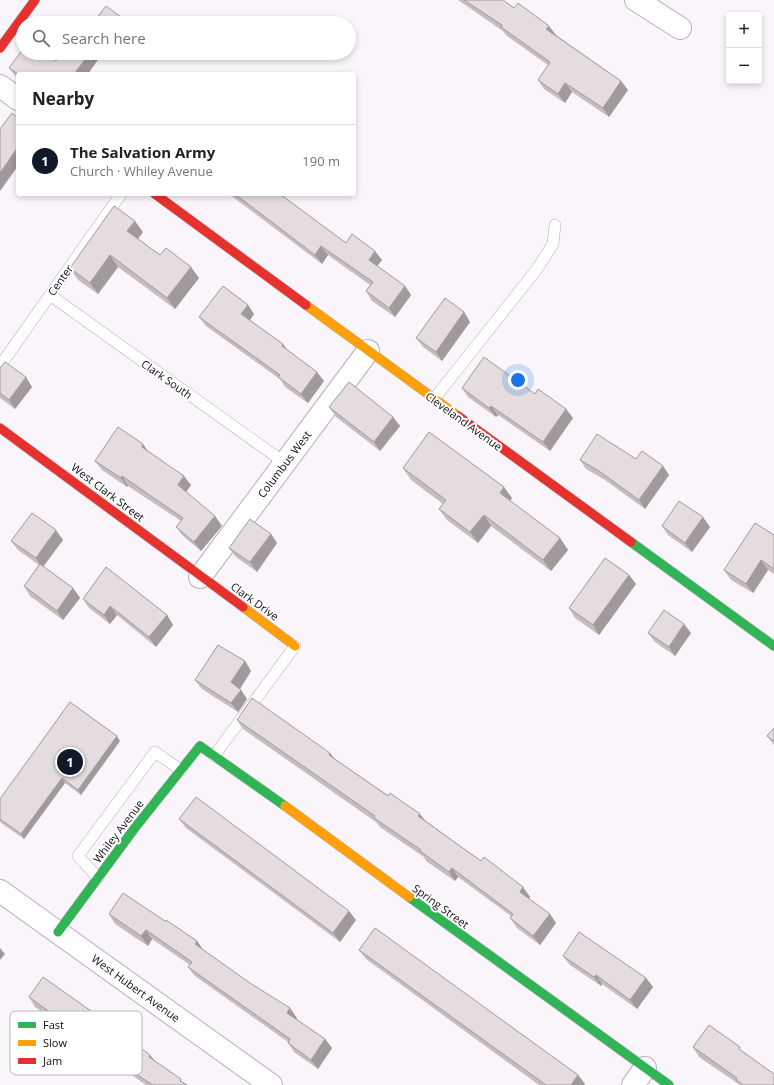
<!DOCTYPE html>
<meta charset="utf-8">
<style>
body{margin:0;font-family:"Open Sans",sans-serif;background:#f2f2f2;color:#202124}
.controls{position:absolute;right:12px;top:12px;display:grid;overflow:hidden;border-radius:4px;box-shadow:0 2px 6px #0003}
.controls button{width:36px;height:36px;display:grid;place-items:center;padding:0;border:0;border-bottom:1px solid #e0e0e0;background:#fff;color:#202124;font:20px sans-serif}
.you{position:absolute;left:518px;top:380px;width:14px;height:14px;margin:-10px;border:3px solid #fff;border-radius:50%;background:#1a73e8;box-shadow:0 0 0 6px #1a73e833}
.badge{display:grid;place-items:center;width:26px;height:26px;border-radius:50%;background:#111827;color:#fff;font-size:13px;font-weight:700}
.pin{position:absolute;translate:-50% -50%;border:2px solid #fff;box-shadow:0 1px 4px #0006}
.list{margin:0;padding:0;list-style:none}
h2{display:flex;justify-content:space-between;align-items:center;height:52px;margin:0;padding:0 16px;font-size:17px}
h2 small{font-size:13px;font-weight:400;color:#757577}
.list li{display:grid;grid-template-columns:26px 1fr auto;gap:12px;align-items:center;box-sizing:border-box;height:72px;padding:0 16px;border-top:1px solid #e0e0e0}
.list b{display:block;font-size:15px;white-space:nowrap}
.list p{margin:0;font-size:13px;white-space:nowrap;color:#757577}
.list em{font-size:13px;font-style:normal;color:#757577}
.icon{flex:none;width:22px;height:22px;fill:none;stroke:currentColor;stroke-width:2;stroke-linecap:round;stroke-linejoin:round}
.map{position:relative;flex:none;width:774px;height:1085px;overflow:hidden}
.search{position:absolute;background:#fff;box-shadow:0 2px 6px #0003;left:16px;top:16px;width:340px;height:44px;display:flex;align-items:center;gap:10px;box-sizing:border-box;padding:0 14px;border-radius:22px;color:#757577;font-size:15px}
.panel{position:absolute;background:#fff;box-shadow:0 2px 6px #0003;left:16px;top:72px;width:340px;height:124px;border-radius:4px}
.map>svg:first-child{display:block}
</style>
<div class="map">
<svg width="774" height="1085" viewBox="0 0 774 1085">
<rect width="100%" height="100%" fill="#faf5fb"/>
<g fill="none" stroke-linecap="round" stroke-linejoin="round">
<g stroke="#b6b1b8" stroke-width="12">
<g id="lane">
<polyline points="50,295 285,463"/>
<polyline points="0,366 121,194"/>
<polyline points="434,399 537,269 553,244 555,225"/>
<polyline points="214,756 295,646"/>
<polyline points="98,878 78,856 155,752 181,770"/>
</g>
</g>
<g stroke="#b6b1b8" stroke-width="24">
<g id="street">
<polyline points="636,0 680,28"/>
<polyline points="0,86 18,99"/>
<polyline points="200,577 368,351"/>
<polyline points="0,891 271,1085"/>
<polyline points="633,1085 645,1068"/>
</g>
</g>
<g stroke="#b6b1b8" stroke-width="10">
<g id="fast">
<polyline points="631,542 774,646"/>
<polyline points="409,897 669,1085"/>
<polyline points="58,932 134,829 200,746 285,806"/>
</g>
</g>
<g stroke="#b6b1b8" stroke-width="10">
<g id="slow">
<polyline points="306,305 458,416"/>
<polyline points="243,607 295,646"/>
<polyline points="285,806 409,897"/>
</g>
</g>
<g stroke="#b6b1b8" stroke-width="10">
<g id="jam">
<polyline points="0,48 35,0"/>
<polyline points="155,194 306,305"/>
<polyline points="458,416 631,542"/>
<polyline points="0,428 243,607"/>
</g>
</g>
<use href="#lane" stroke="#fefefe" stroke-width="11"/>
<use href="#street" stroke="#fefefe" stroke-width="22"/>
<use href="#fast" stroke="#30b455" stroke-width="9"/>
<use href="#slow" stroke="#ff9f0a" stroke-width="9"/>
<use href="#jam" stroke="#e5322d" stroke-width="9"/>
</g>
<g fill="#c4bdbf">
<polygon points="458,0 503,0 556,35 621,81 628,90 609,117 572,92 565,103 544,89 538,80 548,65 507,36 503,31"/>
<polygon points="99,58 88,74 18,74 18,79 16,77 9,68 56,61"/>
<polygon points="229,194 280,194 346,243 382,260 377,266 405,286 411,295 395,317 372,301 366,291 370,285 328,255 322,264"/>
<polygon points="143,232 138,239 160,255 199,278 175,309 118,267 98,294 78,280 70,268"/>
<polygon points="248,305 254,314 250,320 283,344 288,351 324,381 308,403 285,387 281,380 206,326 199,317"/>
<polygon points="464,312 470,322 442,361 423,347 416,338"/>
<polygon points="0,368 32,387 15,409 0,398"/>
<polygon points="462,388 535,394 566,409 573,418 550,451 498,415 496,417 468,397"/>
<polygon points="329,407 393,417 400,426 380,451 336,417"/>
<polygon points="149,452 191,485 186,492 222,526 201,551 183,536 176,527 181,521 128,486 127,487 102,470 95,461"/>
<polygon points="580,460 663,466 669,475 645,509 605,480 586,469"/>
<polygon points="403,468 512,498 510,501 560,538 568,550 551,571 491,526 478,543 447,520 439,509 443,504 411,480"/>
<polygon points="662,526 710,527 692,552 668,535"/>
<polygon points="271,534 277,543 257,572 236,557 229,548"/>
<polygon points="774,535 774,574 768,570 753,593 731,580 724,570"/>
<polygon points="63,540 43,567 73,588 80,598 63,620 30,596 24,586 39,565 18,550 11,541"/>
<polygon points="629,575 636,584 599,635 575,618 569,608"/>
<polygon points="83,599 167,615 173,625 156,647 117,615 110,624 89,608"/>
<polygon points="648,633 691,633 675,656 655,642"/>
<polygon points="245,661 251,671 240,689 247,699 238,712 202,689 195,680"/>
<polygon points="237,720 336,760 426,821 530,897 529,898 556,923 540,945 517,928 510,918 511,916 458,877 455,881 426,861 424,857 380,827 376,822 243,729"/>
<polygon points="774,728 774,745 767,736"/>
<polygon points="120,741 81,795 65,783 24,839 0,822 0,799"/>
<polygon points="179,819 356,920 340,942 186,828"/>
<polygon points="109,914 165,921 197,941 203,950 297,1018 296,1019 325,1039 332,1048 318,1069 294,1052 288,1043 288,1042 195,976 188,967 190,965 152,939 148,946 115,924"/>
<polygon points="359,950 578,1075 585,1084 584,1085 539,1085 366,959"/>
<polygon points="563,956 646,978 653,987 637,1009 602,984 601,986 570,965"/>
<polygon points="29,997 150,1055 154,1060 187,1085 146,1085 35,1007"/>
<polygon points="693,1047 744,1052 774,1085 740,1085 699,1057"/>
</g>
<g fill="#a09a9b">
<polygon points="121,17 125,23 116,23"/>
<polygon points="549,26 556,35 553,38 546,29"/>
<polygon points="90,53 96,53 99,58 88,74 74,74"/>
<polygon points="621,81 628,90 609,117 603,108"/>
<polygon points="565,83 572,92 565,103 558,94"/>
<polygon points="18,147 18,166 0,191 0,173"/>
<polygon points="135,221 143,232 135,243 127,231"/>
<polygon points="321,246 328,255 322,264 315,255"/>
<polygon points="375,251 382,260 375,269 369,260"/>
<polygon points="110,255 118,267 98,294 90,283"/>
<polygon points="191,267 199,278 175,309 167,298"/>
<polygon points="405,286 411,295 395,317 389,308"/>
<polygon points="248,305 254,314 248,323 241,314"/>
<polygon points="464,312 470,322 442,361 436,352"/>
<polygon points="283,344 290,354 282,346"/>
<polygon points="317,372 324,381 308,403 301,394"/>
<polygon points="26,377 32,387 15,409 9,400"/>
<polygon points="491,406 498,415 496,417 489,408"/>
<polygon points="566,409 573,418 550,451 543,442"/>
<polygon points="393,417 400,426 380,451 374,442"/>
<polygon points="143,444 150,454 142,447"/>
<polygon points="663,466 669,475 645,509 639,500"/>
<polygon points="122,476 128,486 127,487 121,478"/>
<polygon points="184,476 191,485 184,495 178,485"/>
<polygon points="504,487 512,498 508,504 500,493"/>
<polygon points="484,515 491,526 478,543 470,532"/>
<polygon points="215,516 222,526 201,551 194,542"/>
<polygon points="703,517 710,527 692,552 685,543"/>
<polygon points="56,530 63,540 42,568 36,558"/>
<polygon points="271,534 277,543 257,572 250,562"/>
<polygon points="560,538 568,550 551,571 543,560"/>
<polygon points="761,560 768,570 753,593 746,584"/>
<polygon points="629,575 636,584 599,635 593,625"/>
<polygon points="73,588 80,598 63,620 57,611"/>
<polygon points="110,606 117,615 110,624 104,615"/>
<polygon points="167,615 173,625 156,647 149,637"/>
<polygon points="684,624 691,633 675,656 669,647"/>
<polygon points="245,661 251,671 238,692 231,682"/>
<polygon points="241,690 247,699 238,712 231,703"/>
<polygon points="117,736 120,741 81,795 78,790"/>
<polygon points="330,753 337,762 329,755"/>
<polygon points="62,778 65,783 24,839 21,834"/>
<polygon points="420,814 427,823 418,816"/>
<polygon points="452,868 458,877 455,881 449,872"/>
<polygon points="523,887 530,897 527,901 520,892"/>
<polygon points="349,911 356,920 340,942 333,933"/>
<polygon points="550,914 556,923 540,945 533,936"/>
<polygon points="146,930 152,939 148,946 141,936"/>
<polygon points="197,941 204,951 195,944"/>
<polygon points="0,948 5,954 0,960"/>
<polygon points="596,975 602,984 601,986 594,977"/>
<polygon points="646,978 653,987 637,1009 630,1000"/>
<polygon points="290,1008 297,1018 294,1022 287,1013"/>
<polygon points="325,1039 332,1048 318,1069 311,1060"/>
<polygon points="150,1055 157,1064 149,1057"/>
<polygon points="578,1075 585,1084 584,1085 571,1085"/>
</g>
<g fill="#e4dcde" stroke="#a09a9b">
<polygon points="464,0 503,0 514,8 518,3 549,26 546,29 621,81 603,108 565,83 558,94 538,80 550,62 501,27 502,25"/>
<polygon points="106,6 121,17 116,23 93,23"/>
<polygon points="23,49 23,53 44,53 56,61 62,53 90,53 74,74 18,74 9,68"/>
<polygon points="12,113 18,118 18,147 0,173 0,129"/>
<polygon points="235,194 280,194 346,243 352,234 375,251 369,260 405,286 389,308 366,291 373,282 321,246 315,255"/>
<polygon points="114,206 135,221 127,231 160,255 166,248 191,267 167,298 110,255 90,283 70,268"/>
<polygon points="223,286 248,305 241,314 283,344 282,346 317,372 301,394 278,377 280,375 199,317"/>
<polygon points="445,298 464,312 436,352 416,338"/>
<polygon points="484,357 535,394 538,389 566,409 543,442 491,406 489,408 462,388"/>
<polygon points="5,362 26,377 9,400 0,393 0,368"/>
<polygon points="349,382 393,417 374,442 329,407"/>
<polygon points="118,427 143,444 142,447 184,476 178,485 215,516 194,542 176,527 183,518 122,476 121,478 95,461"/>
<polygon points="429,432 504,487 500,493 560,538 543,560 484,515 470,532 439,509 446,500 403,468"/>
<polygon points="597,434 636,459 642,451 663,466 639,500 599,471 580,460"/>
<polygon points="679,501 703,517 685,543 662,526"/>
<polygon points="32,513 56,530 36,558 11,541"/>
<polygon points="250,519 271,534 250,562 229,548"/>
<polygon points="755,523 774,535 774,569 761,560 746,584 724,570"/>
<polygon points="605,558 629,575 593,625 569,608"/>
<polygon points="40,564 73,588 57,611 24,586"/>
<polygon points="106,567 167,615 149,637 110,606 104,615 83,599"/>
<polygon points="664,610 684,624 669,647 648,633"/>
<polygon points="218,645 245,661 231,682 241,690 231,703 195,680"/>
<polygon points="252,698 330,753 329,755 388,796 390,793 420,814 418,816 481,861 484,857 523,887 520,892 550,914 533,936 510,918 513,914 452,868 449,872 420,851 421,850 374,818 375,816 237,720"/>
<polygon points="70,702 117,736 78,790 62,778 21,834 0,819 0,799"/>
<polygon points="774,728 774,741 767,736"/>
<polygon points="196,797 349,911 333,933 179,819"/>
<polygon points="123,893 165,921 166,920 197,941 195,944 250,983 290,1008 287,1013 325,1039 311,1060 288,1043 290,1039 188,967 192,962 146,930 141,936 109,914"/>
<polygon points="375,928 578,1075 571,1085 546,1085 359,950"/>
<polygon points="579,932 646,978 630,1000 596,975 594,977 563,956"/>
<polygon points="43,977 108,1023 150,1055 149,1057 181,1079 180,1081 187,1085 153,1085 136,1074 29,997"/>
<polygon points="709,1025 740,1047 739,1049 774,1074 774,1085 743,1085 736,1080 737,1078 693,1047"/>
</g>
<g text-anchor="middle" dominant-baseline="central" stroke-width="4" stroke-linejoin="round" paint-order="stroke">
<g font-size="11" fill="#110c13" stroke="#fff">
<text transform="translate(60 280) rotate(-55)">Center</text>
<text transform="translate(167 379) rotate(35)">Clark South</text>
<text transform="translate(464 421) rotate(36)">Cleveland Avenue</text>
<text transform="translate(284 464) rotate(-53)">Columbus West</text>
<text transform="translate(108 492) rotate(37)">West Clark Street</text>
<text transform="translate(255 601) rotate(36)">Clark Drive</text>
<text transform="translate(118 831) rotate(-53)">Whiley Avenue</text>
<text transform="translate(441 906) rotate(36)">Spring Street</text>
<text transform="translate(136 988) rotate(36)">West Hubert Avenue</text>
</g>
</g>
<rect x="10" y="1011" width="132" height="64" rx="6" fill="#fff" stroke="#b8b6b8" stroke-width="1"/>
<rect x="18" y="1022" width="18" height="6" fill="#30b455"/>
<rect x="18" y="1040" width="18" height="6" fill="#ff9f0a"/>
<rect x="18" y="1058" width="18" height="6" fill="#e5322d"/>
<g font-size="11" fill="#110c13">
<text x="43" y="1029">Fast</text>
<text x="43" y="1047">Slow</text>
<text x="43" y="1065">Jam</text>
</g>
</svg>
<div class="controls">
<button>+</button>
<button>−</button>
</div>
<div class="you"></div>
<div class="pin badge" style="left:70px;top:762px">1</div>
<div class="search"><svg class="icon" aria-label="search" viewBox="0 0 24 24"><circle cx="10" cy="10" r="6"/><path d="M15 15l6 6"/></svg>Search here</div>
<section class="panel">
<h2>Nearby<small></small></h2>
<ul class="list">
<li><span class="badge">1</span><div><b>The Salvation Army</b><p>Church · Whiley Avenue</p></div><em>190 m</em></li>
</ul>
</section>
</div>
